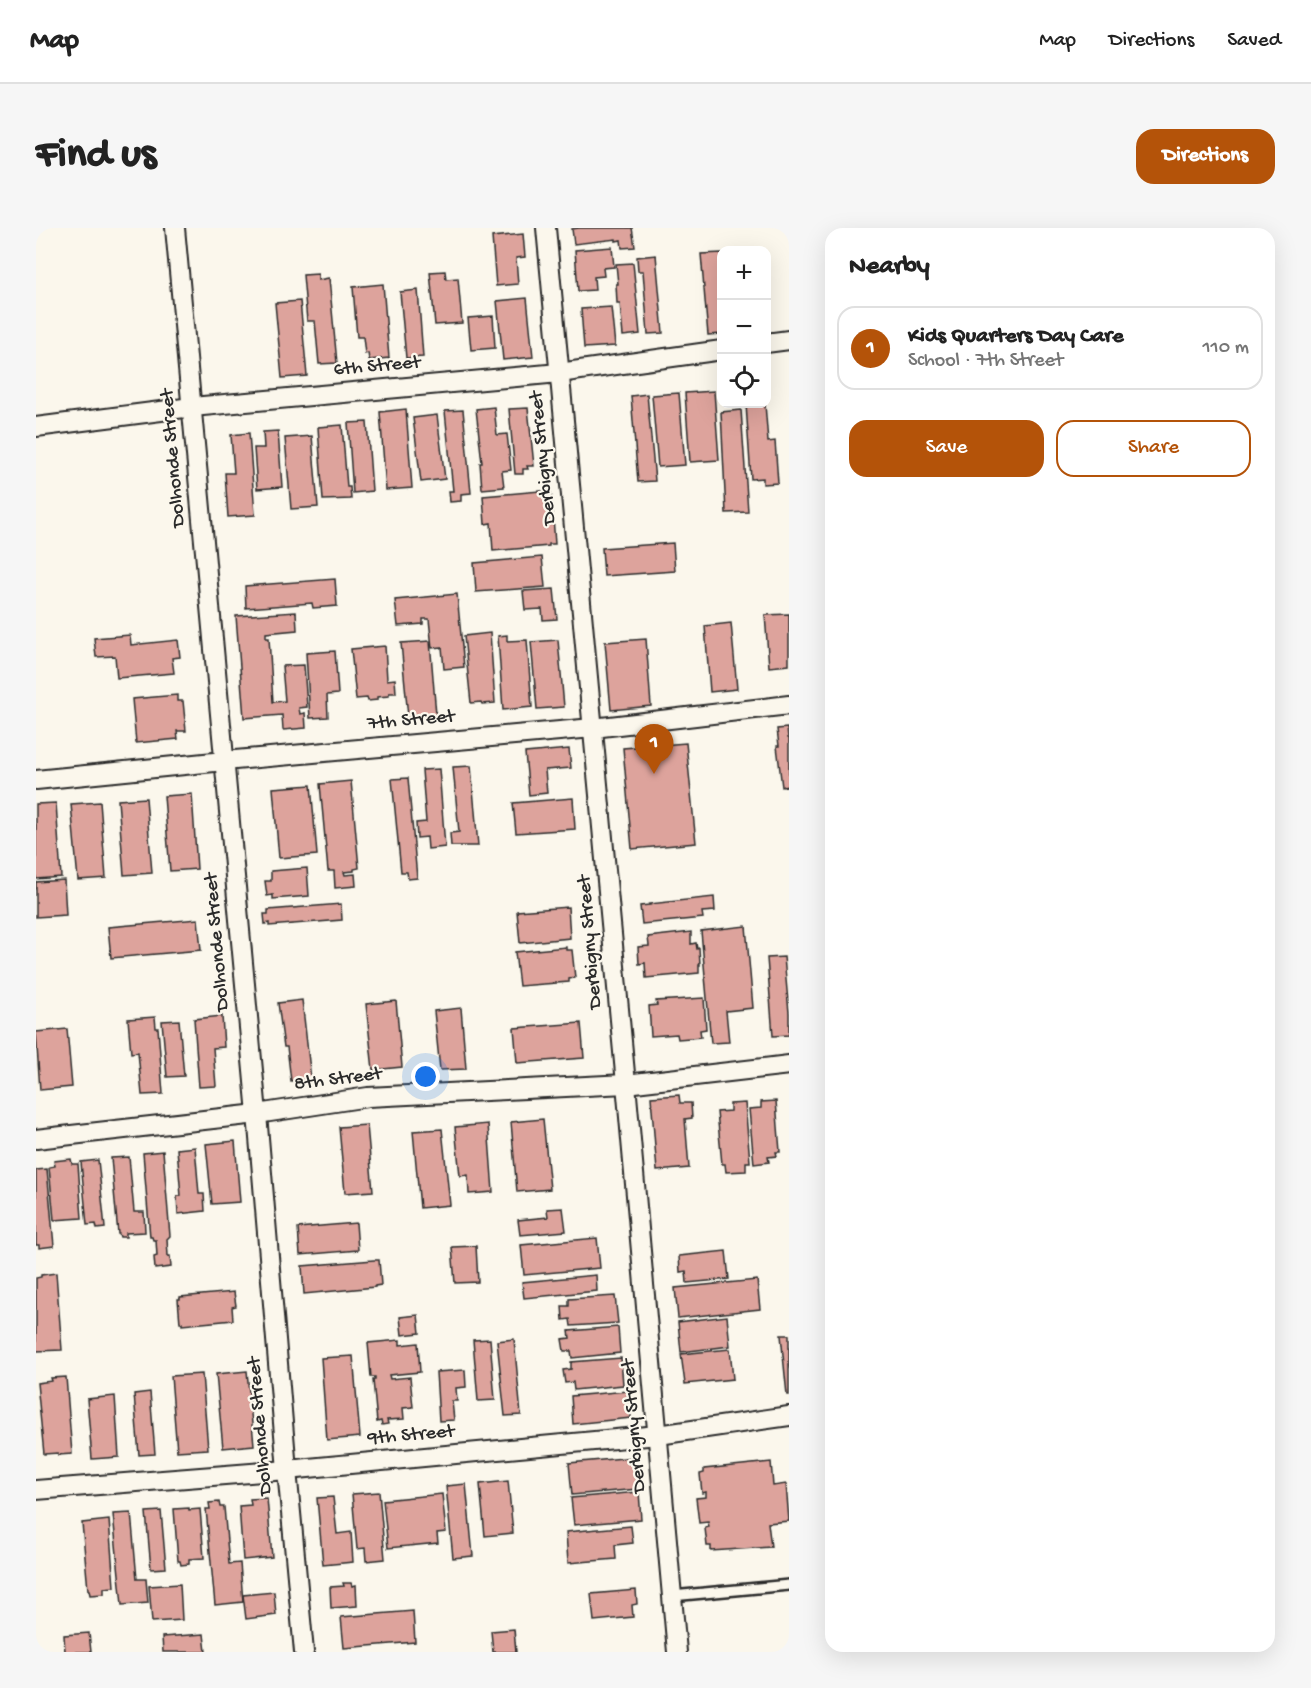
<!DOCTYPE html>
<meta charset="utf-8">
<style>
body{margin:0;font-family:"Gochi Hand",sans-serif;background:#f6f6f6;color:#222}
.controls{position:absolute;right:18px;top:18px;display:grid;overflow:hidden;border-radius:12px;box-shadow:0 6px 24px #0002}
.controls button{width:54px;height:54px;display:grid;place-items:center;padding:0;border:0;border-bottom:2px solid #e0e0e0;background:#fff;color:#222;font:30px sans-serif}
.you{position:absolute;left:390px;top:849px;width:21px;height:21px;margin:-15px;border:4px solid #fff;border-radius:50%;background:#1a73e8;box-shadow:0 0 0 9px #1a73e833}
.badge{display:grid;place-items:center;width:39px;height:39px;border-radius:50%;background:#b45309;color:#fff;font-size:20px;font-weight:700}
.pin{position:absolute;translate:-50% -50px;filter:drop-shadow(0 2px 3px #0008)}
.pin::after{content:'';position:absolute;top:32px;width:21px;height:18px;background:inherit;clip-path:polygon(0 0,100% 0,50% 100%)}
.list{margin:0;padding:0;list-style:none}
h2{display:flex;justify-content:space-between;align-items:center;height:78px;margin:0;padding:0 24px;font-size:26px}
h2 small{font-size:20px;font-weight:400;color:#767676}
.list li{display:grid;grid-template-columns:39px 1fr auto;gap:18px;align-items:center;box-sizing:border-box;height:84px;margin:0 12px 12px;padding:0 12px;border:2px solid #e0e0e0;border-radius:18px}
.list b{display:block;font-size:22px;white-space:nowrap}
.list p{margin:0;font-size:20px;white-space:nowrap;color:#767676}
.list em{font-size:20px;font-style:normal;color:#767676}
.actions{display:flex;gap:12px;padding:18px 24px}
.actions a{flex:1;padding:14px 0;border:2px solid #b45309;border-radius:18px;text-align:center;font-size:21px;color:#b45309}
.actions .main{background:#b45309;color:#fff}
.icon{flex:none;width:33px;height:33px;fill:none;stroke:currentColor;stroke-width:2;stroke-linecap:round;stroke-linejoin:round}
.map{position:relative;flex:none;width:753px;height:1424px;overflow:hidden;border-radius:18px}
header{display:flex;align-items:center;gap:36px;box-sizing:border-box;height:84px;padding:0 30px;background:#fff;border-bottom:2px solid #e0e0e0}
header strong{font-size:28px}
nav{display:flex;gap:33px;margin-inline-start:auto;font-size:21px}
.intro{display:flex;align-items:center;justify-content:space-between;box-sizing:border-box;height:144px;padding:0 36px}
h1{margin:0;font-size:42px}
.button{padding:15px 27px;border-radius:18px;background:#b45309;color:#fff;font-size:21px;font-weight:700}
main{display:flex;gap:36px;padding:0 36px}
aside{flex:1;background:#fff;border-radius:18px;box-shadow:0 6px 24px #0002}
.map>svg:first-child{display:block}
</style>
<header>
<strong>Map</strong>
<nav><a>Map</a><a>Directions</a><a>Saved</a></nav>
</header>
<div class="intro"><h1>Find us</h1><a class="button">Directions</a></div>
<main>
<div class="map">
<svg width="753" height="1424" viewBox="0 0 753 1424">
<rect width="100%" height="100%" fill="#fbf7ec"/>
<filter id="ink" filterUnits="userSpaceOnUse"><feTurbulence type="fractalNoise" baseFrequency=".0167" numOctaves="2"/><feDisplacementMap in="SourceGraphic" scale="12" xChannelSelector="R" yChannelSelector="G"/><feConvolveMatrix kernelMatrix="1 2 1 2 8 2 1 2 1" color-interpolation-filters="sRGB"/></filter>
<g filter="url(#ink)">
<g fill="#dda39c" stroke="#2b2b2b" stroke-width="1.5">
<polygon points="543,0 596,0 599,19 586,20 585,12 580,13 580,11 538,16 536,1"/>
<polygon points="487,6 489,29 480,30 482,56 460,58 456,9"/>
<polygon points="576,19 578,39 567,40 568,48 558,49 559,62 542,63 539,22"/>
<polygon points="686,25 686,106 672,107 665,26"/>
<polygon points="620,27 627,105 612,106 607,43 602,43 601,29"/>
<polygon points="597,35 604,106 587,108 584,75 581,75 580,56 582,56 580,36"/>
<polygon points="409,43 410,51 422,50 426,95 399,97 394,44"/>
<polygon points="282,46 282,52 293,50 301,135 283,136 279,93 271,93 267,47"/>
<polygon points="347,56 353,130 333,132 332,125 329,126 327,109 321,109 317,59"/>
<polygon points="382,62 387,129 370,130 364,64"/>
<polygon points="491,70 497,129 467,132 461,73"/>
<polygon points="264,73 271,148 246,150 239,75"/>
<polygon points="575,79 579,118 548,120 545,81"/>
<polygon points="457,88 459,120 435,122 432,90"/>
<polygon points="678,163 683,232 654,234 649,165"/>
<polygon points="643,165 649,237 622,239 616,167"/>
<polygon points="611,166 619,253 602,254 595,168"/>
<polygon points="710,176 729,176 732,214 739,213 742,255 727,256 727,250 715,251"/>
<polygon points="458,179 461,207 471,206 475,242 466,243 468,259 446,261 444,235 446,235 440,181"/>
<polygon points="492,180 498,238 491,238 492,241 487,241 487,246 479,246 473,181"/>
<polygon points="370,181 376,260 350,262 344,184"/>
<polygon points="427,182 435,265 425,266 425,273 414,274 413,263 417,263 409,183"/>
<polygon points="705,182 712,284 690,285 685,184"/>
<polygon points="401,187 409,251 385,254 377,190"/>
<polygon points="331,194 336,263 317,265 312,195"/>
<polygon points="306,197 311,259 314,259 315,271 287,272 282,199"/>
<polygon points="242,203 246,259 221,261 218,220 228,220 227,204"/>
<polygon points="213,205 219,287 192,289 189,245 198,245 195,207"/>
<polygon points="276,208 282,279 255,281 249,210"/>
<polygon points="515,262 519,316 513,316 513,318 457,323 455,295 449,296 447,268"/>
<polygon points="637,315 639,343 568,348 566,320"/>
<polygon points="506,329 509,359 440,364 438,335"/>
<polygon points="299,351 301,378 277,380 276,375 210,380 209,358"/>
<polygon points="518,361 521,391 507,392 506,381 489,382 487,363"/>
<polygon points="421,366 428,439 408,441 406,419 396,420 393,391 387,391 387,396 362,398 359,372"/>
<polygon points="260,384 261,402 230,405 230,410 233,410 237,474 249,473 246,438 268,437 271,479 263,480 264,486 269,485 270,500 247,502 246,487 208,490 200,388"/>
<polygon points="753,386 753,437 733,439 729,387"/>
<polygon points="695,395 701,461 674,464 669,398"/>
<polygon points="454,405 459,475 446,476 445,474 435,475 428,408"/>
<polygon points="94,407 95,417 142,412 144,429 136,430 138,445 81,450 79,428 60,429 58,410"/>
<polygon points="471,407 471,413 491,412 496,479 467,482 462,408"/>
<polygon points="610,411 615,478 575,482 569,414"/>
<polygon points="522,412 528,479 501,481 495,414"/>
<polygon points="394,413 400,487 372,489 365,415"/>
<polygon points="349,418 351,452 359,451 360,465 353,465 353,468 341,469 341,472 332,473 331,470 320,471 315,421"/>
<polygon points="299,423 302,466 291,467 292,489 274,490 270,425"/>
<polygon points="141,467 141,473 147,473 150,503 141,503 142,511 100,515 96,471"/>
<polygon points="751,500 752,510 753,510 753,558 746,559 741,518 743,518 741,501"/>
<polygon points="650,515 660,615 596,621 587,520"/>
<polygon points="533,521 535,540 509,542 511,565 493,567 489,525"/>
<polygon points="435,538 442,618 415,618 414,605 423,604 417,539"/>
<polygon points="403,541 409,619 392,621 391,609 381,610 380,595 390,594 386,542"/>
<polygon points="372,550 381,650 372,651 371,644 365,644 356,551"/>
<polygon points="315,553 323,640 318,641 318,643 308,644 309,647 319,646 320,658 299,660 298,643 292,643 284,556"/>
<polygon points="275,557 281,627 243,630 237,560"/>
<polygon points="156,566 161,641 134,643 128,568"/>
<polygon points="110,570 116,645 88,647 82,572"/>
<polygon points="537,570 539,601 480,605 477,575"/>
<polygon points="64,574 70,650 42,652 35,576"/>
<polygon points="20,575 25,649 0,651 0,576"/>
<polygon points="271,640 273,668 237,671 237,667 231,668 229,653 235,653 235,643"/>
<polygon points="28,652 30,687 0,689 0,654"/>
<polygon points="678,669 679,683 666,684 667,690 606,696 604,678 614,677 613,676"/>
<polygon points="305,676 306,692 233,698 233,695 229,696 228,686 232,686 232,682"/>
<polygon points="532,679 534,710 484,715 481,683"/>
<polygon points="162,691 165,722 75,730 72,699"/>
<polygon points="710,698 717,780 690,783 693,814 675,815 665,703"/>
<polygon points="655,704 655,716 660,715 661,721 663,720 664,737 663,737 663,745 610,750 609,735 603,736 602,719 613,718 612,709"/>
<polygon points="530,719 530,722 536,722 539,750 533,751 533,754 483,758 479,724"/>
<polygon points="748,729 753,785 753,807 737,808 731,730"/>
<polygon points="668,770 670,801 664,802 665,809 642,811 641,806 615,808 613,778 621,777 620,773"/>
<polygon points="266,772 275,851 255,853 251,819 248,819 242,775"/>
<polygon points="360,773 366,839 337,842 330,776"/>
<polygon points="425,780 430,841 404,842 398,783"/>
<polygon points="186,788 188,819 177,820 180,858 163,859 158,791"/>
<polygon points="119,789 120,800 122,800 127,866 106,867 102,824 95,825 92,791"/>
<polygon points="143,792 148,848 131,849 126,793"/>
<polygon points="545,795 548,830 481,835 478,800"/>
<polygon points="31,801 36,859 4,862 0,804"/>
<polygon points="643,867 644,875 655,875 656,890 649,891 653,940 621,943 615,869"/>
<polygon points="740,873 744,924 740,924 741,928 732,929 733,934 718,936 713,881 725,880 725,874"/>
<polygon points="709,875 714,934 710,934 710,943 690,944 689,936 686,936 681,884 694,883 694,876"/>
<polygon points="507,891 514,961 481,964 475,894"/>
<polygon points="452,896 457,964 433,966 432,947 424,948 419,899"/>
<polygon points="331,897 337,963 309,965 303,899"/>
<polygon points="406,901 414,977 384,980 377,903"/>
<polygon points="199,913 204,974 176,976 170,916"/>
<polygon points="159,919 163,966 168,966 169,983 142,986 141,968 145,968 141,921"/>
<polygon points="127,923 134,1008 131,1011 132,1028 134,1028 135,1039 119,1041 118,1029 121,1028 120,1012 117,1012 116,1009 114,1009 107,925"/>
<polygon points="93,929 98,984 108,984 109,1004 90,1005 90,1009 84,1009 83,1006 82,1006 75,930"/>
<polygon points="35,931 36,936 42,936 46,990 18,992 13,939 19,938 18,933"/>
<polygon points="62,932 69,1000 61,1001 60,996 51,997 45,934"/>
<polygon points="11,941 18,1018 3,1020 3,1017 0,1017 0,942"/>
<polygon points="527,980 530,1003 484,1007 482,992 512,989 511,981"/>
<polygon points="320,995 322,1022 264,1027 262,1000"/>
<polygon points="561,1010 564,1040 488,1047 485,1017"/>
<polygon points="440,1018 442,1054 419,1055 416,1019"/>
<polygon points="690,1023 693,1051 651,1055 650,1043 644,1044 643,1028"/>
<polygon points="338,1032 343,1032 345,1057 339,1058 339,1059 268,1066 266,1038"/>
<polygon points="20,1045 26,1122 0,1123 0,1050 5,1049 5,1047"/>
<polygon points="560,1047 561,1063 488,1070 486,1054"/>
<polygon points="721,1052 724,1081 642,1090 639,1060"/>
<polygon points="198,1064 200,1078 196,1079 197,1092 146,1097 146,1095 144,1095 142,1071 144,1071 144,1069"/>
<polygon points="579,1068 582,1095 535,1098 534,1091 527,1092 526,1078 533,1078 533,1071"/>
<polygon points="382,1087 384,1105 366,1107 364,1089"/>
<polygon points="691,1088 694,1118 645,1124 642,1094"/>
<polygon points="582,1099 584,1125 536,1130 535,1123 528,1123 526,1111 534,1110 533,1103"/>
<polygon points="745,1107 753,1107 753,1167 751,1167"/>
<polygon points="454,1111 459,1172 442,1173 437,1112"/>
<polygon points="478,1111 485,1187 469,1188 461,1113"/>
<polygon points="364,1112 364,1117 382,1115 384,1144 353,1147 354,1151 374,1149 377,1179 367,1180 368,1191 351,1192 352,1196 346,1197 345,1193 341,1194 337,1152 339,1152 339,1149 335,1149 332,1115"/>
<polygon points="694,1121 697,1151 649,1156 645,1126"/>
<polygon points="317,1128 324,1209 291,1212 285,1130"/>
<polygon points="585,1130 587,1157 538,1162 537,1154 529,1155 527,1142 535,1141 535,1134"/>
<polygon points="429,1142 430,1159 420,1160 421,1173 416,1173 418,1192 403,1193 400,1144"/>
<polygon points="211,1143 218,1217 187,1220 180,1146"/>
<polygon points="166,1146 172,1221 141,1223 135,1148"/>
<polygon points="30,1149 36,1226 22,1227 22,1225 8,1226 1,1155 16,1153 15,1150"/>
<polygon points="592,1163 595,1190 537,1196 535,1168"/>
<polygon points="114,1164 119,1226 103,1227 98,1166"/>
<polygon points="79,1168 83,1229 56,1231 51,1171"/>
<polygon points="599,1229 602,1261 536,1267 533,1235"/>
<polygon points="735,1234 737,1258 750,1256 753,1293 732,1295 735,1319 675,1323 675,1318 671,1318 669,1300 673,1299 672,1294 663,1295 660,1270 670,1269 670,1264 666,1265 664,1246 668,1245 668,1241"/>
<polygon points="472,1253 477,1305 449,1308 444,1256"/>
<polygon points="430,1256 437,1328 417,1330 410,1258"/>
<polygon points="343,1264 349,1331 330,1333 329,1320 321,1321 316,1266"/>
<polygon points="603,1264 605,1291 538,1297 535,1270"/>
<polygon points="406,1266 410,1304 401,1305 402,1315 352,1320 347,1272"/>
<polygon points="297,1269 301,1306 315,1304 317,1334 287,1337 281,1270"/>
<polygon points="231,1270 236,1329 207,1332 203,1278 215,1277 214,1271"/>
<polygon points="183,1274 184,1279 188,1279 193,1336 204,1335 207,1374 179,1377 170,1281 174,1281 173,1275"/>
<polygon points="153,1280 153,1282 164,1281 168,1330 153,1331 153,1336 145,1337 144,1333 142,1333 138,1281"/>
<polygon points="125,1283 130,1340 115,1341 110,1284"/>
<polygon points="95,1285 101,1351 110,1351 112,1375 86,1377 77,1286"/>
<polygon points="73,1292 78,1359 68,1360 68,1366 54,1367 53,1362 52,1362 46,1295"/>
<polygon points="595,1298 597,1315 579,1317 580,1331 532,1335 530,1304"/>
<polygon points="307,1355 315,1355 316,1358 320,1357 321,1378 295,1380 294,1359 308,1358"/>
<polygon points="144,1356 146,1392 116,1394 113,1358"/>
<polygon points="600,1362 601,1376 596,1377 597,1389 558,1393 555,1366"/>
<polygon points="238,1364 240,1387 210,1391 207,1367"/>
<polygon points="377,1383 379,1414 308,1420 305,1389"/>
<polygon points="478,1401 480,1424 457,1424 455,1403"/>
<polygon points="53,1405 55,1424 29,1424 28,1407"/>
<polygon points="168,1406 170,1424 127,1424 126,1409"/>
</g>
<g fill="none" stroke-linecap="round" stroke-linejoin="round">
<g stroke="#2b2b2b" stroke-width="14">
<polyline id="lane" points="636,1368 753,1357"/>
</g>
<g stroke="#2b2b2b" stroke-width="22">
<g id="street">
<polyline points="139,0 221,886 251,1242 268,1424"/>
<polyline points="510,0 590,856 641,1424"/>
<polyline points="730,115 753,112"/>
<polyline points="0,199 156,179 523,145 686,122"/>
<polyline points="0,552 188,533 557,500 753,477"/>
<polyline points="0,911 221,886 332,869 590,856 753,837"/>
<polyline points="0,1262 251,1242 622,1207 753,1188"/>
</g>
</g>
<use href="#lane" stroke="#fbf7ec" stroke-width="9"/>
<use href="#street" stroke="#fbf7ec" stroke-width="18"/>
</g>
</g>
<g text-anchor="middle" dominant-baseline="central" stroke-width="4.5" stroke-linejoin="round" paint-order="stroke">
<g font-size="20" fill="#2b2b2b" stroke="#fbf7ec">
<text transform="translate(341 139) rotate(-5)">6th Street</text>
<text transform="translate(138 230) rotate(-95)">Dolhonde Street</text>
<text transform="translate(508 230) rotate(-96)">Derbigny Street</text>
<text transform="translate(375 493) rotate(-5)">7th Street</text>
<text transform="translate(182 714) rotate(-95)">Dolhonde Street</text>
<text transform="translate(555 714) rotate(-95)">Derbigny Street</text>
<text transform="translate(302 852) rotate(-7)">8th Street</text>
<text transform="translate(225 1198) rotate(-95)">Dolhonde Street</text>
<text transform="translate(599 1198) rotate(-95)">Derbigny Street</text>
<text transform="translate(375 1208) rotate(-5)">9th Street</text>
</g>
</g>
</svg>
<div class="controls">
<button>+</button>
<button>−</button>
<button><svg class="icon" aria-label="locate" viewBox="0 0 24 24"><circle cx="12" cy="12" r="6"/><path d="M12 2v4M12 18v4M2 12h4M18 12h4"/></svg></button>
</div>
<div class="you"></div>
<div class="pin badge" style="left:618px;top:546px">1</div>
</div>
<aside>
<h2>Nearby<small></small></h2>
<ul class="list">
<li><span class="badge">1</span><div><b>Kids Quarters Day Care</b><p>School · 7th Street</p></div><em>110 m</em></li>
</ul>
<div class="actions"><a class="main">Save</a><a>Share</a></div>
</aside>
</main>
